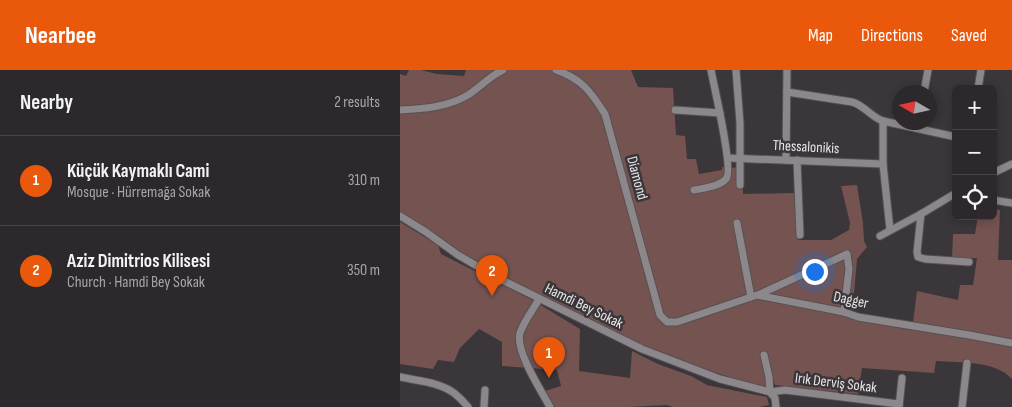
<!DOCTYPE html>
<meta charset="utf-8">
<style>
body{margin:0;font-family:"Sofia Sans Condensed",sans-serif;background:#343034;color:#f1f3f6}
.controls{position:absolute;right:15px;top:15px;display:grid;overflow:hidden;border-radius:8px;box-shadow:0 2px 8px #0003}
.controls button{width:45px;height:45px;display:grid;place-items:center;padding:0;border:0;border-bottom:1px solid #484448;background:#2c282c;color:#f1f3f6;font:25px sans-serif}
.compass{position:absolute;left:492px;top:15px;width:45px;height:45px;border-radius:50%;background:#2c282c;box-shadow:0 2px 8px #0003;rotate:279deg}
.you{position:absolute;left:414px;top:201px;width:18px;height:18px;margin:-12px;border:4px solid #fff;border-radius:50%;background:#1a73e8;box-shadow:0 0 0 8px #1a73e833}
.badge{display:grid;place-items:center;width:32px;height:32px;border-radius:50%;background:#ea580c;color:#fff;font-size:16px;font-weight:700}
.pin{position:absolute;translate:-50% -41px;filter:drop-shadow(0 1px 2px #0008)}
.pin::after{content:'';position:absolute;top:26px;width:18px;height:15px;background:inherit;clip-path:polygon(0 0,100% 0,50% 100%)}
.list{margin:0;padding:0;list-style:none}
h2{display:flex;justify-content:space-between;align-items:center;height:65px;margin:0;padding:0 20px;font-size:21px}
h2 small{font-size:16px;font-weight:400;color:#a6a6a9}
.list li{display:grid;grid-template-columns:32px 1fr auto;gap:15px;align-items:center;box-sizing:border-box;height:90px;padding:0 20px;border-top:1px solid #484448}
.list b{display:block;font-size:19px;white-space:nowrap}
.list p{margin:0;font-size:16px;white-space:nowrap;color:#a6a6a9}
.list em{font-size:16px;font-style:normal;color:#a6a6a9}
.icon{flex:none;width:28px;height:28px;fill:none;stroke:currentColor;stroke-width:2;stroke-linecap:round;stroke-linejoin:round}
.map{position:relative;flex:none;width:612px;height:337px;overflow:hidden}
header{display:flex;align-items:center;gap:30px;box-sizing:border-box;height:70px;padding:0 25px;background:#ea580c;color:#fff}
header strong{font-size:24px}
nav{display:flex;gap:28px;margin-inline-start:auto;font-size:18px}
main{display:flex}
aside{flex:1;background:#2c282c}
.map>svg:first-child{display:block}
</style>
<header>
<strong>Nearbee</strong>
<nav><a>Map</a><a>Directions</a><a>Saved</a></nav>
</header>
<main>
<aside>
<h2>Nearby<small>2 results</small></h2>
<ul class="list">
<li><span class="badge">1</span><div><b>Küçük Kaymaklı Cami</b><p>Mosque · Hürremağa Sokak</p></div><em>310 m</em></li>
<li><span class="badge">2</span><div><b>Aziz Dimitrios Kilisesi</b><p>Church · Hamdi Bey Sokak</p></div><em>350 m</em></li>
</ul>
</aside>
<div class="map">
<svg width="612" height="337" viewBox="0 0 612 337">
<rect width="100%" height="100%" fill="#3a363a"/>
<g fill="#745351">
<path d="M9,0h12l16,4 27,2 2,-6h165l7,17 35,1 3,47 9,1 2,23h9l3,15 23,-4v-3l21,1v26l52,-1 3,47h33l18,-10 1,-7 -9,-37 16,-1 6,38 1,18 3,6 -10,12 -5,58 60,13 5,-39 41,9 2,-15h13l4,-27 -25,1 1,-25h22l3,-18h15v-7l7,1 -2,50h14v119c-18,-19 -51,-16 -76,-18l-2,12 -72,-5 -4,26 -83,-9 -4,-10 -4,12 -24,-5 -58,-20 -46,-17 -48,-26 -45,-20 -45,-24 -43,-24 -41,-29 -17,-10v-138l6,2z"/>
<polygon points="0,152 38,175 41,184 134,231 180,259 179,301 230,308 232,281 258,294 291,306 307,315 367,327 369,335 360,337 273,337 267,335 229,337 155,337 145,321 161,316 157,300 102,296 102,272 79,259 60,278 54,292 38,290 33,299 0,294"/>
</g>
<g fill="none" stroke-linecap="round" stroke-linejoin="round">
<g stroke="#545254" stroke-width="9">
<g id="minor">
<path d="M156,0c26,9 35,22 49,44l55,201 7,7h10l80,-27 87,17 14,5 111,18 43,8"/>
<polyline points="336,0 340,53 340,115"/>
<polyline points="578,19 581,0"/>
<path d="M387,22l65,10c12,3 19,15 31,19l73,16"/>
<polyline points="524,22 528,0"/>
<path d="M0,40c23,-1 48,-3 68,-15 12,-8 22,-19 35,-25"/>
<polyline points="275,40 320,43"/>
<polyline points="483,51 483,94 490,160"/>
<polyline points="328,88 483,94"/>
<polyline points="386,90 387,0"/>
<polyline points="397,90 400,165"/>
<polyline points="593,103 612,94"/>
<path d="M294,120c9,-2 25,-3 32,-11 8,-8 -12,-93 -15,-109"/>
<polyline points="593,130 612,133"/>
<polyline points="521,144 517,182 518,187 525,189 569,192"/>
<polyline points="0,146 26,162 58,185 96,207 242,279 320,309 370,322 385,320 499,334"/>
<polyline points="337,153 351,227"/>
<polyline points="480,166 521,144 556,123"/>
<polyline points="358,225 447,184 449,199 444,242"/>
<path d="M139,229c-6,11 -15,22 -19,34 -5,18 21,57 30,74"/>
<polyline points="364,285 369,307 370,322 375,328 376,337"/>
<path d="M0,307c18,4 39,5 54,16 5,4 10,9 14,14"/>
<polyline points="84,337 85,320"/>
<polyline points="499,337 502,308"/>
<polyline points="562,337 567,293"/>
</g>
</g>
<use href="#minor" stroke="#8c878b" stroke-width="7"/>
</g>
<g text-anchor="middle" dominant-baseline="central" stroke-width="5" stroke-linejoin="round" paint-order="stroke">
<g font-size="15" fill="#e7e5e7" stroke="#3a363a">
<text transform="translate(406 77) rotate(3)">Thessalonikis</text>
<text transform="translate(237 108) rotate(75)">Diamond</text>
<text transform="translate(451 230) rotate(12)">Dagger</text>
<text transform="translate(184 236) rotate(26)">Hamdi Bey Sokak</text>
<text transform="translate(436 313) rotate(7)">Irık Derviş Sokak</text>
</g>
</g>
</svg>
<div class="controls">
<button>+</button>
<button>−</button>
<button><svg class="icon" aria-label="locate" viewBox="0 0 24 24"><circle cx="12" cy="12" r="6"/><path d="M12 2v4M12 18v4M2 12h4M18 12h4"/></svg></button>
</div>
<svg class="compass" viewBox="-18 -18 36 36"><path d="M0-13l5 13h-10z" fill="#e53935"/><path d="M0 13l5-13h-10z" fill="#a6a6a9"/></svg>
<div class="you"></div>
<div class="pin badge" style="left:149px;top:308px">1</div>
<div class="pin badge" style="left:92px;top:226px">2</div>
</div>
</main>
